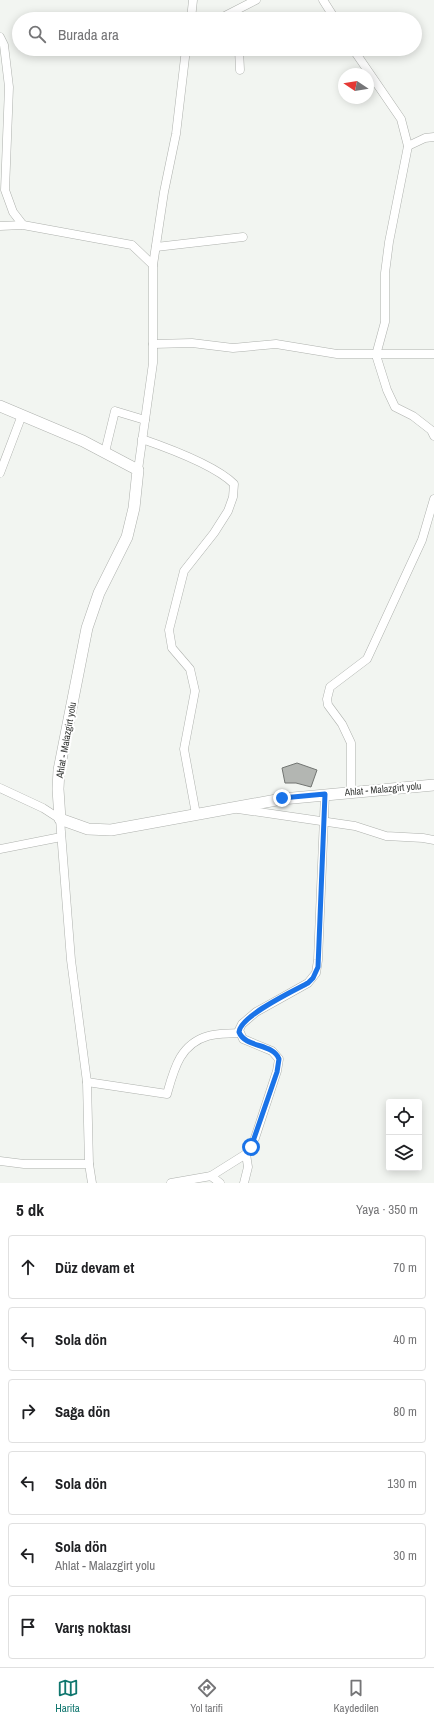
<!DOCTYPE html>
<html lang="tr">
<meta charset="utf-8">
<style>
body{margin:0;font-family:"Archivo Narrow",sans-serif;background:#f2f2f2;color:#202124}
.controls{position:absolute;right:12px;bottom:12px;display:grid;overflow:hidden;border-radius:4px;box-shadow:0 2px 10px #0003}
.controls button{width:36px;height:36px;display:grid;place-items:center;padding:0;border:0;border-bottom:1px solid #e0e0e0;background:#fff;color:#202124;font:20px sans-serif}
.compass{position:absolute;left:338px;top:68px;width:36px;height:36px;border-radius:50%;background:#fff;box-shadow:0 2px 10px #0003;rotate:282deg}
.stop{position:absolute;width:12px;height:12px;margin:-9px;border:3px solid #1a73e8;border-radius:50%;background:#fff}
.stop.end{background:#1a73e8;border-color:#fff;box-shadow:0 1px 4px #0008}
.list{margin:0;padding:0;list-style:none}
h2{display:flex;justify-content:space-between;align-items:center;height:52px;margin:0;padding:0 16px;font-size:17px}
h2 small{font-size:13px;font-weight:400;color:#757577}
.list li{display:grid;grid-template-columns:26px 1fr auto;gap:12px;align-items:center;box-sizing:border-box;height:64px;margin:0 8px 8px;padding:0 8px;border:1px solid #e0e0e0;border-radius:4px}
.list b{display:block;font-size:15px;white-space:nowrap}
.list p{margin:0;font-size:13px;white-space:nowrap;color:#757577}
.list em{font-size:13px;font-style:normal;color:#757577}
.icon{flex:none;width:22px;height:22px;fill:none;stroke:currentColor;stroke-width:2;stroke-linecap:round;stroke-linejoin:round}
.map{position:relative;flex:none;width:434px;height:1183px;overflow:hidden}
.search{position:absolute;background:#fff;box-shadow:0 2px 10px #0003;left:12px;right:12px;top:12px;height:44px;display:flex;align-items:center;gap:10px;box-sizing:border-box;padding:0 14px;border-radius:22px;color:#757577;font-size:15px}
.sheet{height:484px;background:#fff}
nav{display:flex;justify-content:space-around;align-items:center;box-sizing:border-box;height:56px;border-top:1px solid #e0e0e0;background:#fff;font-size:11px;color:#757577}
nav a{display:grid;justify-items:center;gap:2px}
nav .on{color:#0f766e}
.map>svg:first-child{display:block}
</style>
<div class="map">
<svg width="434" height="1183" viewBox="0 0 434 1183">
<rect width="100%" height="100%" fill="#f2f5f1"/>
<polygon fill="#b3b6b2" stroke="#727572" points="297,763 317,770 311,787 296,783 285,783 282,768"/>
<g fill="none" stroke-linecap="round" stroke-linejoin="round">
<g stroke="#aeb1ad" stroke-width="9">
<g id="minor">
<polyline points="323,0 335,19"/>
<polyline points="191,19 193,0"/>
<polyline points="219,19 256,0"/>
<polyline points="0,37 4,45 9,87 5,190 13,212 23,225"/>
<polyline points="239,49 240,70"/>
<polyline points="353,49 401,119 408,146 389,242 385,273 385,322 376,355 387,390 395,407 413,416 431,430 434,436"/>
<polyline points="408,146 425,138 434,137"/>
<polyline points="0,226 23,225 132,245 153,265"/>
<polyline points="156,247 243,237"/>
<polyline points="153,344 192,343 233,348 276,344 337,354 434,354"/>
<path d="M142,439c26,9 73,26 92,45l-1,13 -5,14 -14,22 -30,38 -15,59 3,18 18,21 5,22 -11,58 12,65"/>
<polyline points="105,452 115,411 145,420"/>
<polyline points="138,470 153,363 153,265 164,192 176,134 186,49"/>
<polyline points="0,473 22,415"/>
<polyline points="0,788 43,808 60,819 71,960 87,1082 89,1164 92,1183"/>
<polyline points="351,792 351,743 342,724 328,705 327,699 330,687 367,659 422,540 434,499"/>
<polyline points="238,809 355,826 386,836 423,838 434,840"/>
<polyline points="0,849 61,837"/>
<path d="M87,1082l80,12c7,-25 13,-50 41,-58 10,-3 21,-2 31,-3"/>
<polyline points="0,1161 24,1164 89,1164"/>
<polyline points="211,1176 220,1183"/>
<polyline points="171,1183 211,1176 246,1154 255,1138 277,1071 279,1059 272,1051 243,1039 239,1030 242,1024 256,1012 308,983 316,973 318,960 325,794"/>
<polyline points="244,1183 248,1167 246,1154"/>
</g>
</g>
<g stroke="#aeb1ad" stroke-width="12">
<polyline id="major" points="0,406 83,441 138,470 134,508 127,537 99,593 87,628 59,770 58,789 60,819 88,829 111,830 282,799 434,785"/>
</g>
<use href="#minor" stroke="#fff" stroke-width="8"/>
<use href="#major" stroke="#fff" stroke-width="11"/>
</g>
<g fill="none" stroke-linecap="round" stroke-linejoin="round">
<path stroke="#1a73e8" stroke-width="5" d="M251,1147l26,-75 2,-13c-6,-16 -34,-11 -40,-27 1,-16 54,-41 69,-49l5,-5 5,-11 7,-173 -43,4"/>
</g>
<g text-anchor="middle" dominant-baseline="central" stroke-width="4" stroke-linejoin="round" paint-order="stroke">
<g font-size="10" fill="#373937" stroke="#fff">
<text transform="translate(66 740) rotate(-80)">Ahlat - Malazgirt yolu</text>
<text transform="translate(383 789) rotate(-5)">Ahlat - Malazgirt yolu</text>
</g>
</g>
</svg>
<div class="controls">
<button><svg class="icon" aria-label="locate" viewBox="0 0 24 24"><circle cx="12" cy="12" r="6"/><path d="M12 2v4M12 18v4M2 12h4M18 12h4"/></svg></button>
<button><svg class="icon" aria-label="layers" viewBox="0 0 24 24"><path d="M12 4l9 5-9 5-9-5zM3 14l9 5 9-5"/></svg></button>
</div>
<svg class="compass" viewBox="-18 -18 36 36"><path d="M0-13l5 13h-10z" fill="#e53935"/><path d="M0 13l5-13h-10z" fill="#757577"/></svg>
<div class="stop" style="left:251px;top:1147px"></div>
<div class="stop end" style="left:282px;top:798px"></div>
<div class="search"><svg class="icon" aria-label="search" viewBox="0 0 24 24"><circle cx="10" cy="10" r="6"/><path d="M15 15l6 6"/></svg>Burada ara</div>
</div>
<section class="sheet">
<h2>5 dk<small>Yaya · 350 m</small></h2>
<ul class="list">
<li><svg class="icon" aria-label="ahead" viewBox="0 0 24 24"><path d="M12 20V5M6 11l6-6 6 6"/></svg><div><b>Düz devam et</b></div><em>70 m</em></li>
<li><svg class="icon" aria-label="left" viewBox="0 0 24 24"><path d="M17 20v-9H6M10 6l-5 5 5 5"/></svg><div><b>Sola dön</b></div><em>40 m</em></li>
<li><svg class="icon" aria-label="right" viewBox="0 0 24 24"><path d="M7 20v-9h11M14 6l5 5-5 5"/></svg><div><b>Sağa dön</b></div><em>80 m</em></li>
<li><svg class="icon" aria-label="left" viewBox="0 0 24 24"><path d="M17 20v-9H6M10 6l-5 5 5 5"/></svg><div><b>Sola dön</b></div><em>130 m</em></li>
<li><svg class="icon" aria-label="left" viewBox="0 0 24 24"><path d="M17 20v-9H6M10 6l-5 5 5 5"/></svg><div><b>Sola dön</b><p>Ahlat - Malazgirt yolu</p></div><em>30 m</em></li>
<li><svg class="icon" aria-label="arrive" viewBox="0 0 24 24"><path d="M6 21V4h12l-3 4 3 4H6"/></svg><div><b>Varış noktası</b></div></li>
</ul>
</section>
<nav>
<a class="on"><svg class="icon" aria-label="map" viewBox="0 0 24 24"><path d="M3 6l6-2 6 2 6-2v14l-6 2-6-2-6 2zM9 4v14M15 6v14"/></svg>Harita</a>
<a><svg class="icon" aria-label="directions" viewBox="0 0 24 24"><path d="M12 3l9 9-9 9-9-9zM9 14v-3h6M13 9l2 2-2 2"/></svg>Yol tarifi</a>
<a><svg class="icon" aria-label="saved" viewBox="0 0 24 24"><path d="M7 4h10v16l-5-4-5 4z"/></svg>Kaydedilen</a>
</nav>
